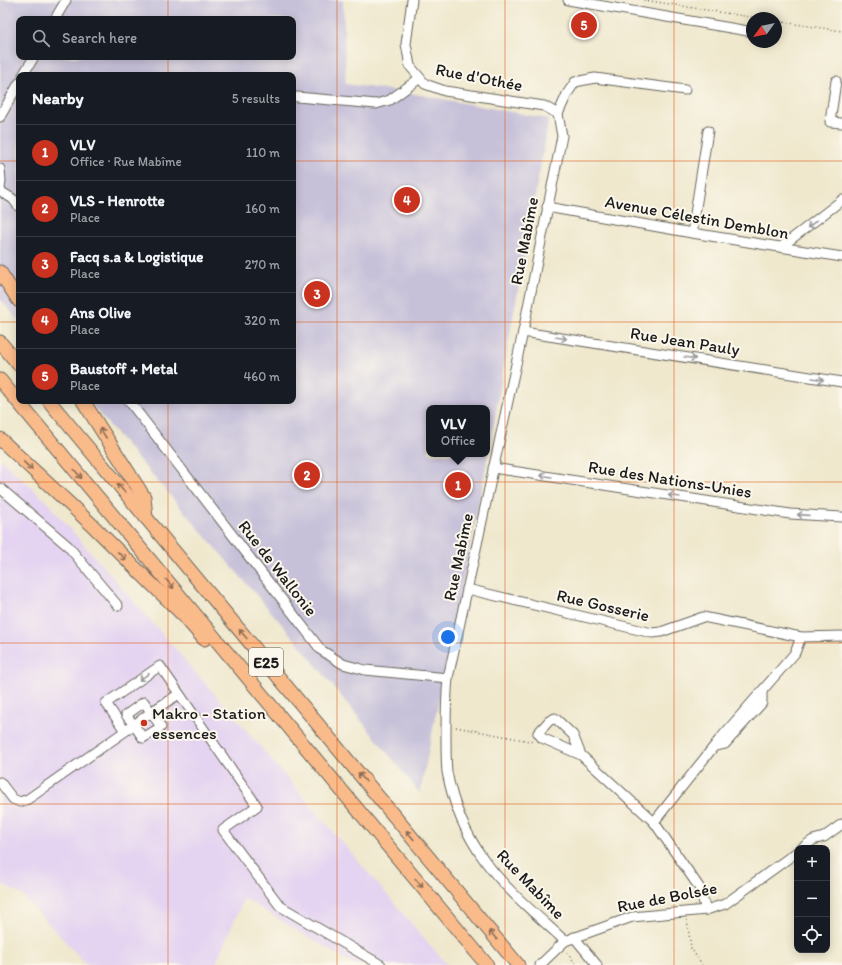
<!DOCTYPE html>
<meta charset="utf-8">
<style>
body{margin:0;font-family:Itim,sans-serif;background:#242831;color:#f1f3f6}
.controls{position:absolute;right:12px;bottom:12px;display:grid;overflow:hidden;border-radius:8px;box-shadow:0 2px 10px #0003}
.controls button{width:36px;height:36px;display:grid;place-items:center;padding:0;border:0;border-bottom:1px solid #363941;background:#171b24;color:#f1f3f6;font:20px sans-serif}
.compass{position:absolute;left:746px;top:12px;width:36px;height:36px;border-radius:50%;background:#171b24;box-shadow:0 2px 10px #0003;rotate:237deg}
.you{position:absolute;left:448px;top:637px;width:14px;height:14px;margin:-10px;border:3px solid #fff;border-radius:50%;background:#1a73e8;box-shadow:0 0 0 6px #1a73e833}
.badge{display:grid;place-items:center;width:26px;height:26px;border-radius:50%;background:#c8321e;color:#fff;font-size:13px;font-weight:700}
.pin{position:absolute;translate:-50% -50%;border:2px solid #fff;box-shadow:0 1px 4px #0006}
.popup{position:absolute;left:426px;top:405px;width:64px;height:52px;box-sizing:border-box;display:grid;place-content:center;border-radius:8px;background:#171b24;filter:drop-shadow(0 1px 3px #0005);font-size:13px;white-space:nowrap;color:#9ea1a6}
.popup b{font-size:15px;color:#f1f3f6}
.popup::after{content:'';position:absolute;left:50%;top:100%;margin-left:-8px;border:8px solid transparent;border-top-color:#171b24}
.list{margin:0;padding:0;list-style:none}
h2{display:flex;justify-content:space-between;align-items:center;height:52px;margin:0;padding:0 16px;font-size:17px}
h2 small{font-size:13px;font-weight:400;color:#9ea1a6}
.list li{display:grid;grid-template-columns:26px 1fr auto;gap:12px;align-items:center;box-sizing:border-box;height:56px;padding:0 16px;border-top:1px solid #363941}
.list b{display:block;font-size:15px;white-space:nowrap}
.list p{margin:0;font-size:13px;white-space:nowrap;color:#9ea1a6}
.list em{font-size:13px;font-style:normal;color:#9ea1a6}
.icon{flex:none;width:22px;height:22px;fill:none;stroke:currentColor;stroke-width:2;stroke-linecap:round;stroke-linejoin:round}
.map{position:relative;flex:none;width:842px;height:965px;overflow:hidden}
.search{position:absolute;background:#171b24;box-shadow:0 2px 10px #0003;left:16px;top:16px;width:280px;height:44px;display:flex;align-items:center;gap:10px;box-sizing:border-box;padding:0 14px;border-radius:8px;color:#9ea1a6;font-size:15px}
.panel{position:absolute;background:#171b24;box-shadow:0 2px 10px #0003;left:16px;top:72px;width:280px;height:332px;border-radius:8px}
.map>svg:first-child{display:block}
</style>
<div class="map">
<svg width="842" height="965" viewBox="0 0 842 965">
<rect width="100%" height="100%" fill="#fbf7ec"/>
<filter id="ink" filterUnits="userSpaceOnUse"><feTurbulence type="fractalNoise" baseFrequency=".025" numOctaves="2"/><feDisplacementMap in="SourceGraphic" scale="8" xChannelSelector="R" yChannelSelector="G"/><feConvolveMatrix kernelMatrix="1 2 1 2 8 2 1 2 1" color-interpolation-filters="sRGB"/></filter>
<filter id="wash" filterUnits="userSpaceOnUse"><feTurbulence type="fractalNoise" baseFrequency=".012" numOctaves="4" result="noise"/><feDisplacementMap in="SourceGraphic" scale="16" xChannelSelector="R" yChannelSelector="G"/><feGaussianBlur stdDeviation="0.9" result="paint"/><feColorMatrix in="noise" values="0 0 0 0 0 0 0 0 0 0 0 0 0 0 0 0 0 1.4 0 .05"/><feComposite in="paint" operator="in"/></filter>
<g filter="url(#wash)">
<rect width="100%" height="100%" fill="#efe8cd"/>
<polygon fill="#e4d3f1" points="0,459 44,499 234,716 447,965 354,965 244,898 215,965 87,965 22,895 0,883"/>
<path fill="#c6c0d9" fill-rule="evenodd" d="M0,0h343l3,84 64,9 139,26 -63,347 -66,327 -122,-150 -210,-242h205v-326h-274v246l-19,-22zM19,19h274v38h-274zM429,408h58v46h-58z"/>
</g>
<g filter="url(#ink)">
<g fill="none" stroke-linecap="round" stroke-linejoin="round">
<g stroke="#66635a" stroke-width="11">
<g id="minor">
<path d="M412,0l-6,44 4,22 15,18 20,7 99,15 14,8 4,22 -39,196 -75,346c-2,20 -2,40 -2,60 0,11 0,23 1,34 6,32 19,63 38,89 22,30 53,55 80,80"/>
<polyline points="568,0 748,31"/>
<polyline points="55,19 66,0"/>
<polyline points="23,75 34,57"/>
<polyline points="836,81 830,122 842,123"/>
<polyline points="297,97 376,104 390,100 420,78"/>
<polyline points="558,114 567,94 575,82 595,78 685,90"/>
<polyline points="0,117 19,83"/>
<polyline points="0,169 1,181 0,188"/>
<polyline points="0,191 13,199 19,207"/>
<polyline points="547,207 692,233 842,257"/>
<polyline points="692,233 708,131"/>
<polyline points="781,247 842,200"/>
<polyline points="523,332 842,382"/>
<polyline points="129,401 321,650 343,664 365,670 448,678"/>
<polyline points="493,468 790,514 842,517"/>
<polyline points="0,488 68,546 118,606"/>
<polyline points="467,589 652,633 661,632 703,617 801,637 842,636"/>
<polygon points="144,702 151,712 134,725 126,715"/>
<polyline points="125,731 106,703 160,666 257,806 223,830 280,906 381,965"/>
<polyline points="715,746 725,744 762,703 762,692"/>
<polyline points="581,755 542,738 538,733 549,721 555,718 573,735 581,755 654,822 699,887 706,910"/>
<polyline points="0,782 13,799 20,802 28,799 134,725 143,738 161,727 151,712 179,694"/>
<polyline points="654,822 719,740 795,653 801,637"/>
<polyline points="802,848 813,840 824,837 842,824"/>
<polyline points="574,937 597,965"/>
<polyline points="540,965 565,941 632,917 706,910 725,904 797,852"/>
</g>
</g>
<g stroke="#66635a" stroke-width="15">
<g id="highway">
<polyline points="0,272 19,301"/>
<polyline points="0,342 19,365"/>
<polyline points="0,380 487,965"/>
<polyline points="49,401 518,965"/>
<polyline points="83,401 144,497 146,518"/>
<polyline points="0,439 91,524 184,616 204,639"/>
</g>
</g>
<g stroke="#66635a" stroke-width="1.5" stroke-dasharray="1 3" stroke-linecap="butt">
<polyline points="644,0 756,18"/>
<polyline points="776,21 842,31"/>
<polyline points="456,727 534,742"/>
<polyline points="687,920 691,948 702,965"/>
<polyline points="567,953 577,965"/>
</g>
<use href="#minor" stroke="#fff" stroke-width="9"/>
<use href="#highway" stroke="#fabb8b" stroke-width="13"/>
</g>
<defs><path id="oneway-shaft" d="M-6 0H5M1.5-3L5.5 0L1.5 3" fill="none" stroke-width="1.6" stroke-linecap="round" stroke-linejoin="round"/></defs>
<g stroke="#999">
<use href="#oneway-shaft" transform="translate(812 224) rotate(142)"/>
<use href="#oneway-shaft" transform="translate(561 338) rotate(9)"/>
<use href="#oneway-shaft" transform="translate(690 358) rotate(9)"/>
<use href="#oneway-shaft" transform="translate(818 379) rotate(9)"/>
<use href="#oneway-shaft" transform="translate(546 476) rotate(-171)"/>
<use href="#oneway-shaft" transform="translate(674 496) rotate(-171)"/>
<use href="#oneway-shaft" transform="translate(803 515) rotate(-176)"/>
<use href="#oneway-shaft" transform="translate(144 677) rotate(145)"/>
</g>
<g stroke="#8b6c54">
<use href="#oneway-shaft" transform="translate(103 433) rotate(-123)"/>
<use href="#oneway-shaft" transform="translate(28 466) rotate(43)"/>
<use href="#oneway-shaft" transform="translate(78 474) rotate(50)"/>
<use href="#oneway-shaft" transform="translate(121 488) rotate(-130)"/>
<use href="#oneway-shaft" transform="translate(122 556) rotate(44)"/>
<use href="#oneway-shaft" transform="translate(170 584) rotate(50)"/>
<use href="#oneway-shaft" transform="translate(243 634) rotate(-130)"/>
<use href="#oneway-shaft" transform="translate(362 777) rotate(-130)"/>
<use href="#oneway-shaft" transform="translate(410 835) rotate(-130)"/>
<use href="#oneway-shaft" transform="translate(419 883) rotate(50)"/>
<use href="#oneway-shaft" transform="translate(493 935) rotate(-130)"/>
</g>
</g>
<path fill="none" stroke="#de560d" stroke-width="1" stroke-opacity="0.55" d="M168,0v19M337,0v965M505,0v965M674,0v965M168,57v18M0,161h19M293,161h549M0,322h19M293,322h549M168,401v564M0,482h842M0,643h842M0,804h842"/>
<circle fill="#c8321e" stroke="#fbf7ec" stroke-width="1.5" cx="144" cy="723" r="4"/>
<g text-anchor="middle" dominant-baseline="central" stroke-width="4" stroke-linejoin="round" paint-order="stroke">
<rect fill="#fbf7ec" stroke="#5f5e5a" stroke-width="1" x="249" y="648" width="34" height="28" rx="3"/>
<g font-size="16" font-weight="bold" fill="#1c1c1c">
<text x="266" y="662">E25</text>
</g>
<g font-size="17" fill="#1c1c1c" stroke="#fbf7ec">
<text transform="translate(479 77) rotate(11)">Rue d'Othée</text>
<text transform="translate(697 217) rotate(10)">Avenue Célestin Demblon</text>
<text transform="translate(524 241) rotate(-79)">Rue Mabîme</text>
<text transform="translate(685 341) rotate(9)">Rue Jean Pauly</text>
<text transform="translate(670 479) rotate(9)">Rue des Nations-Unies</text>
<text transform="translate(458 557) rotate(-78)">Rue Mabîme</text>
<text transform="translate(278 568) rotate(52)">Rue de Wallonie</text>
<text transform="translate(603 605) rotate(13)">Rue Gosserie</text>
<text transform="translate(531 884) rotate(46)">Rue Mabîme</text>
<text transform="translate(667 897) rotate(-11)">Rue de Bolsée</text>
</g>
<g font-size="17" fill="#1c1c1c" stroke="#fbf7ec" text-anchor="start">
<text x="152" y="713">Makro - Station<tspan x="152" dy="20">essences</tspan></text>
</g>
</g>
</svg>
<div class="controls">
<button>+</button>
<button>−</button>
<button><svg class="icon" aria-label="locate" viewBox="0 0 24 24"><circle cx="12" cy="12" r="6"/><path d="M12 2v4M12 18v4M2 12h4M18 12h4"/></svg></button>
</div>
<svg class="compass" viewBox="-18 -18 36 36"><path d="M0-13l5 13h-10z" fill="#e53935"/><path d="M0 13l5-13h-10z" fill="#9ea1a6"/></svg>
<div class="you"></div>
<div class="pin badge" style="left:458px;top:485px">1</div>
<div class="popup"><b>VLV</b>Office</div>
<div class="pin badge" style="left:307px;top:475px">2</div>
<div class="pin badge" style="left:317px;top:294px">3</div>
<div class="pin badge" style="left:407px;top:200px">4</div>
<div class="pin badge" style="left:584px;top:25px">5</div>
<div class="search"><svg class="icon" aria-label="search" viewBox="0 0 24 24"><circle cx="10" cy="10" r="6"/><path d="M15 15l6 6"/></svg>Search here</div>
<section class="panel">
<h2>Nearby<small>5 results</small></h2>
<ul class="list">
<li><span class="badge">1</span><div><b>VLV</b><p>Office · Rue Mabîme</p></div><em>110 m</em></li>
<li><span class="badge">2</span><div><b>VLS - Henrotte</b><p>Place</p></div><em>160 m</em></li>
<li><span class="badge">3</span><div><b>Facq s.a &amp; Logistique</b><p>Place</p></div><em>270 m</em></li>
<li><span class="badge">4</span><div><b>Ans Olive</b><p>Place</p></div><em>320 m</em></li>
<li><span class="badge">5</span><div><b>Baustoff + Metal</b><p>Place</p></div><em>460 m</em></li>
</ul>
</section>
</div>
